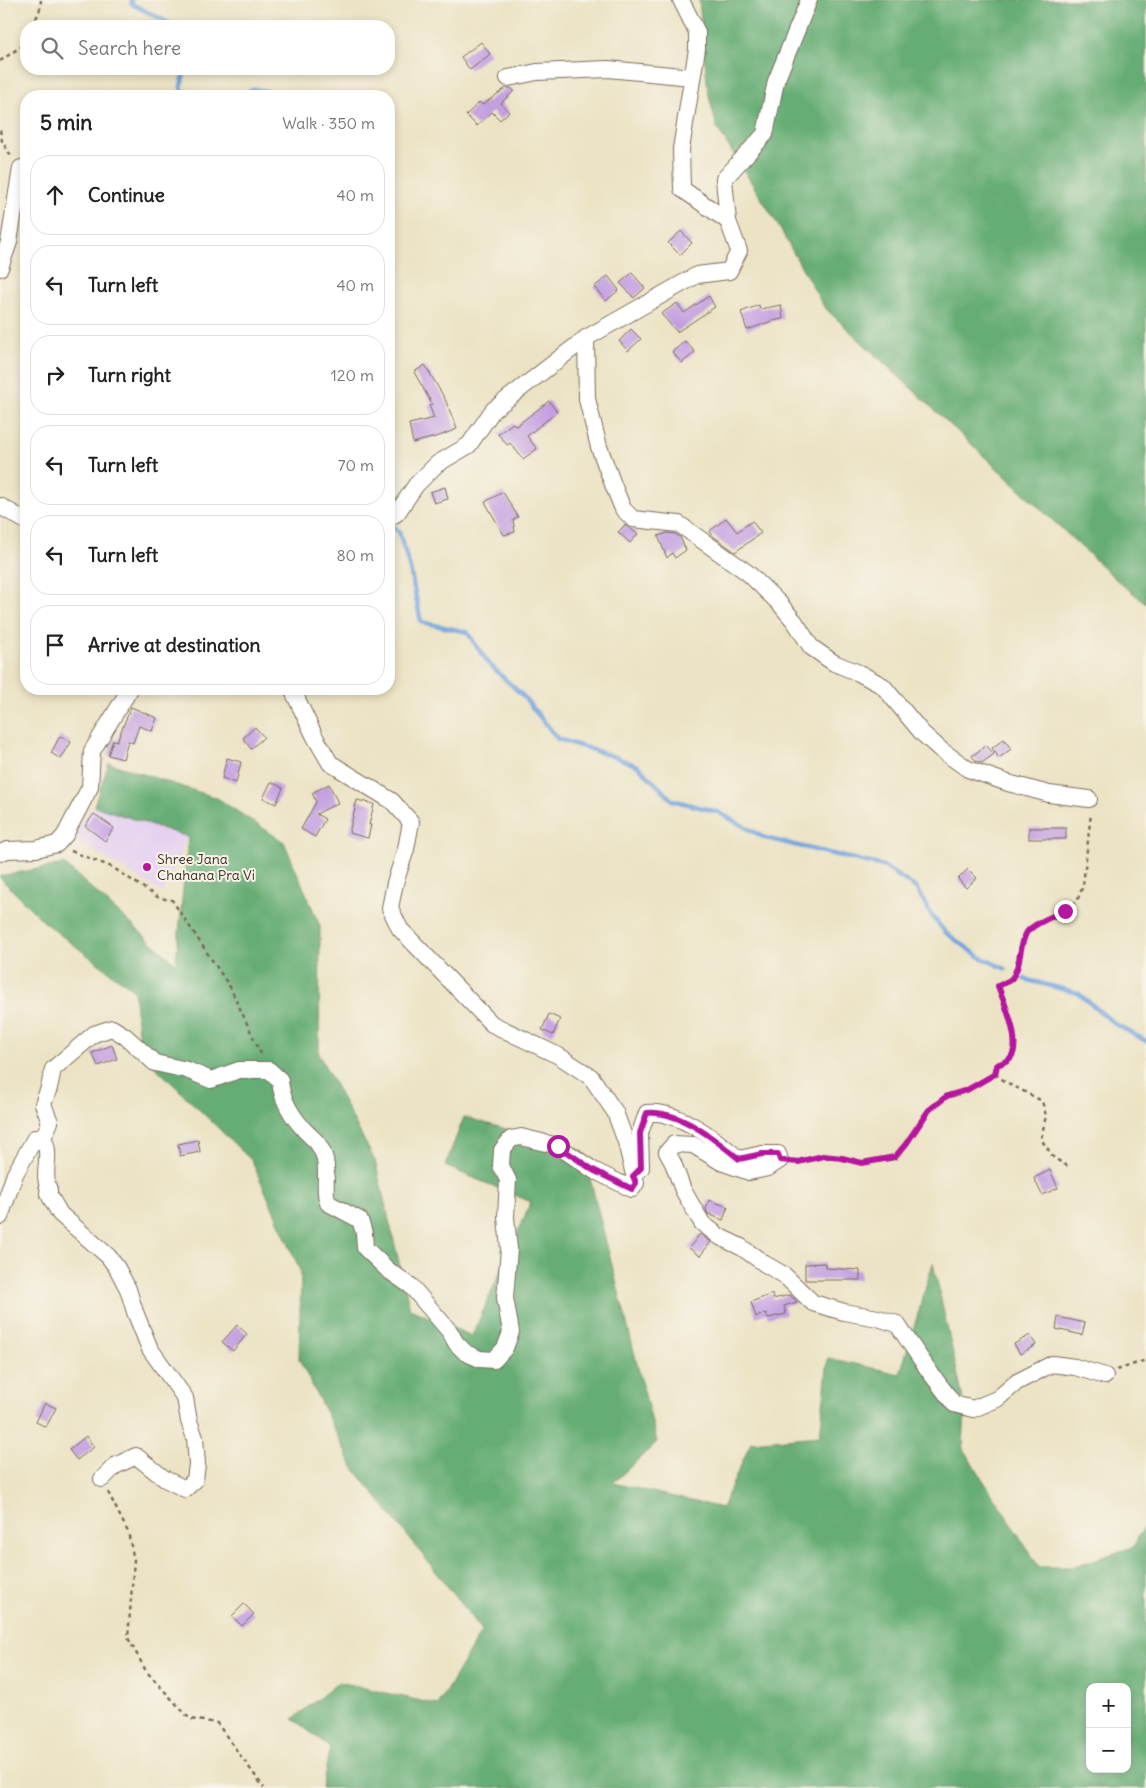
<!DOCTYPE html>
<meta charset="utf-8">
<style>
body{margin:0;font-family:Delius,sans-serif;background:#f6f6f6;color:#222}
.controls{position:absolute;right:15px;bottom:15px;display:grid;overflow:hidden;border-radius:10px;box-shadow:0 2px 8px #0003}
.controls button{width:45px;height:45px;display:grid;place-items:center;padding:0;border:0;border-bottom:1px solid #e0e0e0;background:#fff;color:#222;font:25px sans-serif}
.stop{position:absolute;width:15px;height:15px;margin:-11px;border:4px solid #b5179e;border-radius:50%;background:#fff}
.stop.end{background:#b5179e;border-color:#fff;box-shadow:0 1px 5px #0008}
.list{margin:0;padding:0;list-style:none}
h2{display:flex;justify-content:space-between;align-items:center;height:65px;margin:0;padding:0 20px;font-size:21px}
h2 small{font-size:16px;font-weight:400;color:#767676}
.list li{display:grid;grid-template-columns:32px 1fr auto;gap:15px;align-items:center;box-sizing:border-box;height:80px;margin:0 10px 10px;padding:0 10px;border:1px solid #e0e0e0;border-radius:20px}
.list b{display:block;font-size:19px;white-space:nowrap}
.list em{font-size:16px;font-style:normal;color:#767676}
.icon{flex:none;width:28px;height:28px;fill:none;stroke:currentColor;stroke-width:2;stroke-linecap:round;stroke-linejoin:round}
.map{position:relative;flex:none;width:1146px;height:1788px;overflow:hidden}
.search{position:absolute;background:#fff;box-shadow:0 2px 8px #0003;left:20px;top:20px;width:375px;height:55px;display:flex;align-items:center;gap:12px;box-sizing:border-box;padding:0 18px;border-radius:20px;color:#767676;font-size:19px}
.panel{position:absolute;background:#fff;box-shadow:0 2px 8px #0003;left:20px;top:90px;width:375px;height:605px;border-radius:20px}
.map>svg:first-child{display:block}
</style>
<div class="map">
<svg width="1146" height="1788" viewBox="0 0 1146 1788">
<rect width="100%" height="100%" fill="#f7f3e8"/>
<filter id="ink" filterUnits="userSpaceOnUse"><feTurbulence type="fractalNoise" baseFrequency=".02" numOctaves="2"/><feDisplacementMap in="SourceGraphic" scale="10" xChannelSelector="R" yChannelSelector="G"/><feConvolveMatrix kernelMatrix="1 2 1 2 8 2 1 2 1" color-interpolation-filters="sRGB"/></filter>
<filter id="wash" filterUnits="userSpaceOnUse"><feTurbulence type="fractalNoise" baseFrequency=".0096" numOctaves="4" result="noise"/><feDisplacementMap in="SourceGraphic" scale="20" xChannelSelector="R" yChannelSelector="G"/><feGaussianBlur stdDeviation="1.12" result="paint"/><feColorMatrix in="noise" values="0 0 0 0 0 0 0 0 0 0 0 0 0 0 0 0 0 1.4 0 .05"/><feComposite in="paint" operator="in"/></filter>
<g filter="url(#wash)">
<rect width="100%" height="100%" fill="#ece3c4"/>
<polygon fill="#e6d2f0" points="94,806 188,836 163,893 77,841 80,822"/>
<g fill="#66ad74" stroke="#506c49" fill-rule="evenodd">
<polygon points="699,0 1146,0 1146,603 1120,583 824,307 775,220 717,128 708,92"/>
<path d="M109,763l108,35 67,44 36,84 -1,129 56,106 35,148 62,27 59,-134 -86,-36 19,-49 119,34 74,291 -44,41 109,25 29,-66 69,-6 8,-78 72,16 33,-111 32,145 -2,41 76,118h33l61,-20 13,-24v265h-824l8,-41 -37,-28 46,-37 99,23 44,-75 -129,-163 -54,-108 2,-86 -49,-112 -112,-109 -6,-62 -88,-66 -46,-46v-2l64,-12 112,100 12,-127 -94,-31zM1090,1687h37v82h-37z"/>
</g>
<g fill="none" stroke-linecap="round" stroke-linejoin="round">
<g stroke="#70a3dc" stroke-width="4.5">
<polyline points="131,0 132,4 175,26"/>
<polyline points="183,96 181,86 185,69"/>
<polyline points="242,96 254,89 289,96"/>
<polyline points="389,522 399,532 410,569 421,622 467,632 489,664 523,696 558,739 615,757 638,766 672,800 718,812 765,838 883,866 916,888 932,916 946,933 980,957 1006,969"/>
<polyline points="1024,979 1078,993 1115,1024 1146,1041"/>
</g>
</g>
<g id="blocks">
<g fill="#c39ee1">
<polygon points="481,42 490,54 470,70 461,57"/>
<polygon points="506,88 511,88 514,91 501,103 509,112 500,120 492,112 477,126 466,115 480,102 482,105"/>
<polygon points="681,231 692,243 680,255 668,243"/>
<polygon points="632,273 645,288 634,298 620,283"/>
<polygon points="608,276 619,290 606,301 594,287"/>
<polygon points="709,296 715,307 677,332 661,314 677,303 684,313"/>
<polygon points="759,305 760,309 781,305 783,319 772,321 747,330 741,312"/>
<polygon points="631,329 641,339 628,351 619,341"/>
<polygon points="685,341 695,352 682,363 672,352"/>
<polygon points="425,365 445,399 457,429 439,436 413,443 409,424 434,418 429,405 432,404 414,372"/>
<polygon points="549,401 557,412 527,436 537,449 523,459 510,443 507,445 498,434 513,423 516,426"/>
<polygon points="445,487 448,499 434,503 430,492"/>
<polygon points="503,492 518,517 513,520 515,532 504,535 485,502"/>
<polygon points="726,518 737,532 752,521 761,533 735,552 713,536 710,531"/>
<polygon points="625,525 638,534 630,543 618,532"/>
<polygon points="667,533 675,534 680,537 686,550 675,558 672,553 667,558 658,536"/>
<polygon points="131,707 157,718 152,731 139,726 133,743 128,741 123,759 108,755 113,740 117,741"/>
<polygon points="255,727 264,737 251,749 243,738"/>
<polygon points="60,736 71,742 61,759 51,753"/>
<polygon points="1004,739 1011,749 999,758 992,748"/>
<polygon points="986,745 994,754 982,763 976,761 972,756"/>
<polygon points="227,758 241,762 236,783 222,778"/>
<polygon points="271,782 283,788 276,804 263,798"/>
<polygon points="329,784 338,803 316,814 325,819 315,837 301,829 316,802 312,793"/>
<polygon points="357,800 374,804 369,825 371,825 368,838 349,833"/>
<polygon points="94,814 114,828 105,841 85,826"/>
<rect x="1029" y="828" width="37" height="11"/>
<polygon points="968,869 977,878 966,888 958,879"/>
<polygon points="549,1014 560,1019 553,1035 542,1030"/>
<polygon points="112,1045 117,1059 98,1066 92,1053"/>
<polygon points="198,1140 200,1152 180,1156 178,1144"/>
<polygon points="1050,1170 1058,1188 1042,1195 1034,1178"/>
<polygon points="709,1200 728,1207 723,1220 708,1214 706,1209"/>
<polygon points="700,1234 711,1242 700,1256 689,1248"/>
<polygon points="825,1263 825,1268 860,1270 860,1280 805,1280 805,1264"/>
<polygon points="772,1294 773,1299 790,1295 797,1302 784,1306 786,1314 768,1318 766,1313 756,1317 751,1302"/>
<polygon points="1058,1317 1085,1323 1082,1335 1056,1329"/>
<polygon points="237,1325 247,1334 233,1351 222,1342"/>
<polygon points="1030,1335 1036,1345 1020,1354 1014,1344"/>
<polygon points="45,1403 56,1408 46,1427 36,1422"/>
<polygon points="86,1436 94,1447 77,1460 69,1450"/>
<polygon points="244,1604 254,1614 242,1626 232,1616"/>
</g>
</g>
</g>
<g filter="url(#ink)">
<use href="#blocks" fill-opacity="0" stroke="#796b58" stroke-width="1"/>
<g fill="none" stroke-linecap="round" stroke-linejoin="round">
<g stroke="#796b58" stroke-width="18">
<g id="minor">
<polyline points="681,0 697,32 697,49 681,149 682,189 728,221"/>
<polyline points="508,78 537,72 608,69 692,77"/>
<polyline points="0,268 9,242 21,168"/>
<polyline points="586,338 587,399 599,447 614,487 623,509 633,519 679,524 748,573 780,604 795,622 811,647 834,663 859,673 883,686 922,733 941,750 968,769 1008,783 1049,794 1089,799"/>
<polyline points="0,506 26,521"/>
<polyline points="389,518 397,513 416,485 437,464 469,445 493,410 586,338 697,275 729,271 739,251 728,221 724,179 765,134 776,81 809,0"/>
<polyline points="0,853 7,850 36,849 57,844 65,835 90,787 92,751 130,689"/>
<path d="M43,1138l7,-16 -7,-18 6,-16 4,-19 41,-35 18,-6 13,8 30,27 32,7 24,10 28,-10h30l11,10c1,16 10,33 21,46 9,12 15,11 22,27 7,16 -1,35 5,50l32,17 4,13 1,15 23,22 23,16 39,46 6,11 10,10 14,6 14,1 11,-12 6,-16 -6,-34 4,-49 -3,-32 2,-37 -7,-14 1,-16 9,-11 10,-2 37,9 35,24 39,19 4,-6 -10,-41 -11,-30 -24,-35 -32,-21 -67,-32 -92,-95 -10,-21 5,-25 11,-34 5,-27 -19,-21 -62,-38 -15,-26 -23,-48"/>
<path d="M638,1171l3,-3 -1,-35 7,-20c32,-3 69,27 92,46l23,-5h16l2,6 -12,8 -19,4 -28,-10 -28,-17 -19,-1 -7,8 6,11 10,27 19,33 18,14 21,10 24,17 19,11 29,28 31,9 34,6 19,6 32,47 25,33 19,5 24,-10 20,-17 35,-18 23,3 30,9"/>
<path d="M0,1217l15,-43 20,-36h8c10,17 -2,35 6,52l-1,3 12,21 48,42 9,12 11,21 7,23 15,37 35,49 4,23 6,17 2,26 -2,16 -10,9 -20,-10 -29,-23 -21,10 -13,13"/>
</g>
</g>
<g stroke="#796b58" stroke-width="2.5" stroke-dasharray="4 4" stroke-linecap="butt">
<polyline points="33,26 40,9 41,0"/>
<polyline points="0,61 26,43"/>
<polyline points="0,130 2,141 11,156"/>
<polyline points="71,851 112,867 159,898 172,900 230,987 262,1056"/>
<polyline points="995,1074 1006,1082 1042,1101 1046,1116 1041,1139 1054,1158 1069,1167"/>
<path d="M793,1161l30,-5 19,2 20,5 33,-6 10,-13 24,-34 18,-14 20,-6 28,-16 2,-9c5,-2 11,-4 14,-8 11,-14 -7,-55 -13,-71l14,-7 5,-14 3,-17 7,-17 17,-11 21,-9 12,-10 6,-15 8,-73"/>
<polyline points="1117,1370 1146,1360"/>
<polyline points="108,1492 128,1532 134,1560 128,1638 146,1671 190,1719 217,1723 264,1788"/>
</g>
<use href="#minor" stroke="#fff" stroke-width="16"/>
</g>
</g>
<g fill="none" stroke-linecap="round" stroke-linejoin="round" filter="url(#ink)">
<path stroke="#b5179e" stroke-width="6" d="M558,1146l35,24 39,19 4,-6 -3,-7 8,-8 -1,-35 7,-20c32,-3 69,27 92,46l23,-5h16l2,6 18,2 25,-6 19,2 20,5 33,-6 11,-13 23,-34 18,-14 20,-6 28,-16 2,-9c5,-2 11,-4 14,-8 11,-14 -7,-55 -13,-71 4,-2 12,-5 14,-8 10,-13 6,-32 15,-46 7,-9 27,-16 38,-21"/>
</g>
<circle fill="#b5179e" stroke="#f7f3e8" stroke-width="2" cx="147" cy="867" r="5"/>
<g text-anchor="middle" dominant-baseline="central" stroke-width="4" stroke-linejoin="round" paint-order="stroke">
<g font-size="14" fill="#3b2a1e" stroke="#f7f3e8" text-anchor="start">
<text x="157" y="859">Shree Jana<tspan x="157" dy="16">Chahana Pra Vi</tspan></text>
</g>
</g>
</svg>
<div class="controls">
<button>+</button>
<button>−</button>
</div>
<div class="stop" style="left:558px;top:1146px"></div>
<div class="stop end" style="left:1065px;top:911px"></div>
<div class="search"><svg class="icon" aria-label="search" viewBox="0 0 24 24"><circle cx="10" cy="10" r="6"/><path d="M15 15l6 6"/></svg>Search here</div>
<section class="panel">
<h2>5 min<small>Walk · 350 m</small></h2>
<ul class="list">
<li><svg class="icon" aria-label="ahead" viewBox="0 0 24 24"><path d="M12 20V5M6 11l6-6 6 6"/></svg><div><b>Continue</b></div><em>40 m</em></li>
<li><svg class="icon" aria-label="left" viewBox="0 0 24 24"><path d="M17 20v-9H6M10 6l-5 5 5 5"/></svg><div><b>Turn left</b></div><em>40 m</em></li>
<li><svg class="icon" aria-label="right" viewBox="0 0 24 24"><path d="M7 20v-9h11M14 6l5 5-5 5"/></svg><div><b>Turn right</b></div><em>120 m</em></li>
<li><svg class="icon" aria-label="left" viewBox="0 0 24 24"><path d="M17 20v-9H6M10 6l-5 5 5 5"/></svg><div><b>Turn left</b></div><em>70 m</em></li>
<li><svg class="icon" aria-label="left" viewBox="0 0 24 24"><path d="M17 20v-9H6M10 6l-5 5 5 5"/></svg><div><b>Turn left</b></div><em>80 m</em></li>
<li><svg class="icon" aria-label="arrive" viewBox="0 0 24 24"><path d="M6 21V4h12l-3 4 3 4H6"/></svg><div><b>Arrive at destination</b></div></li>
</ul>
</section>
</div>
